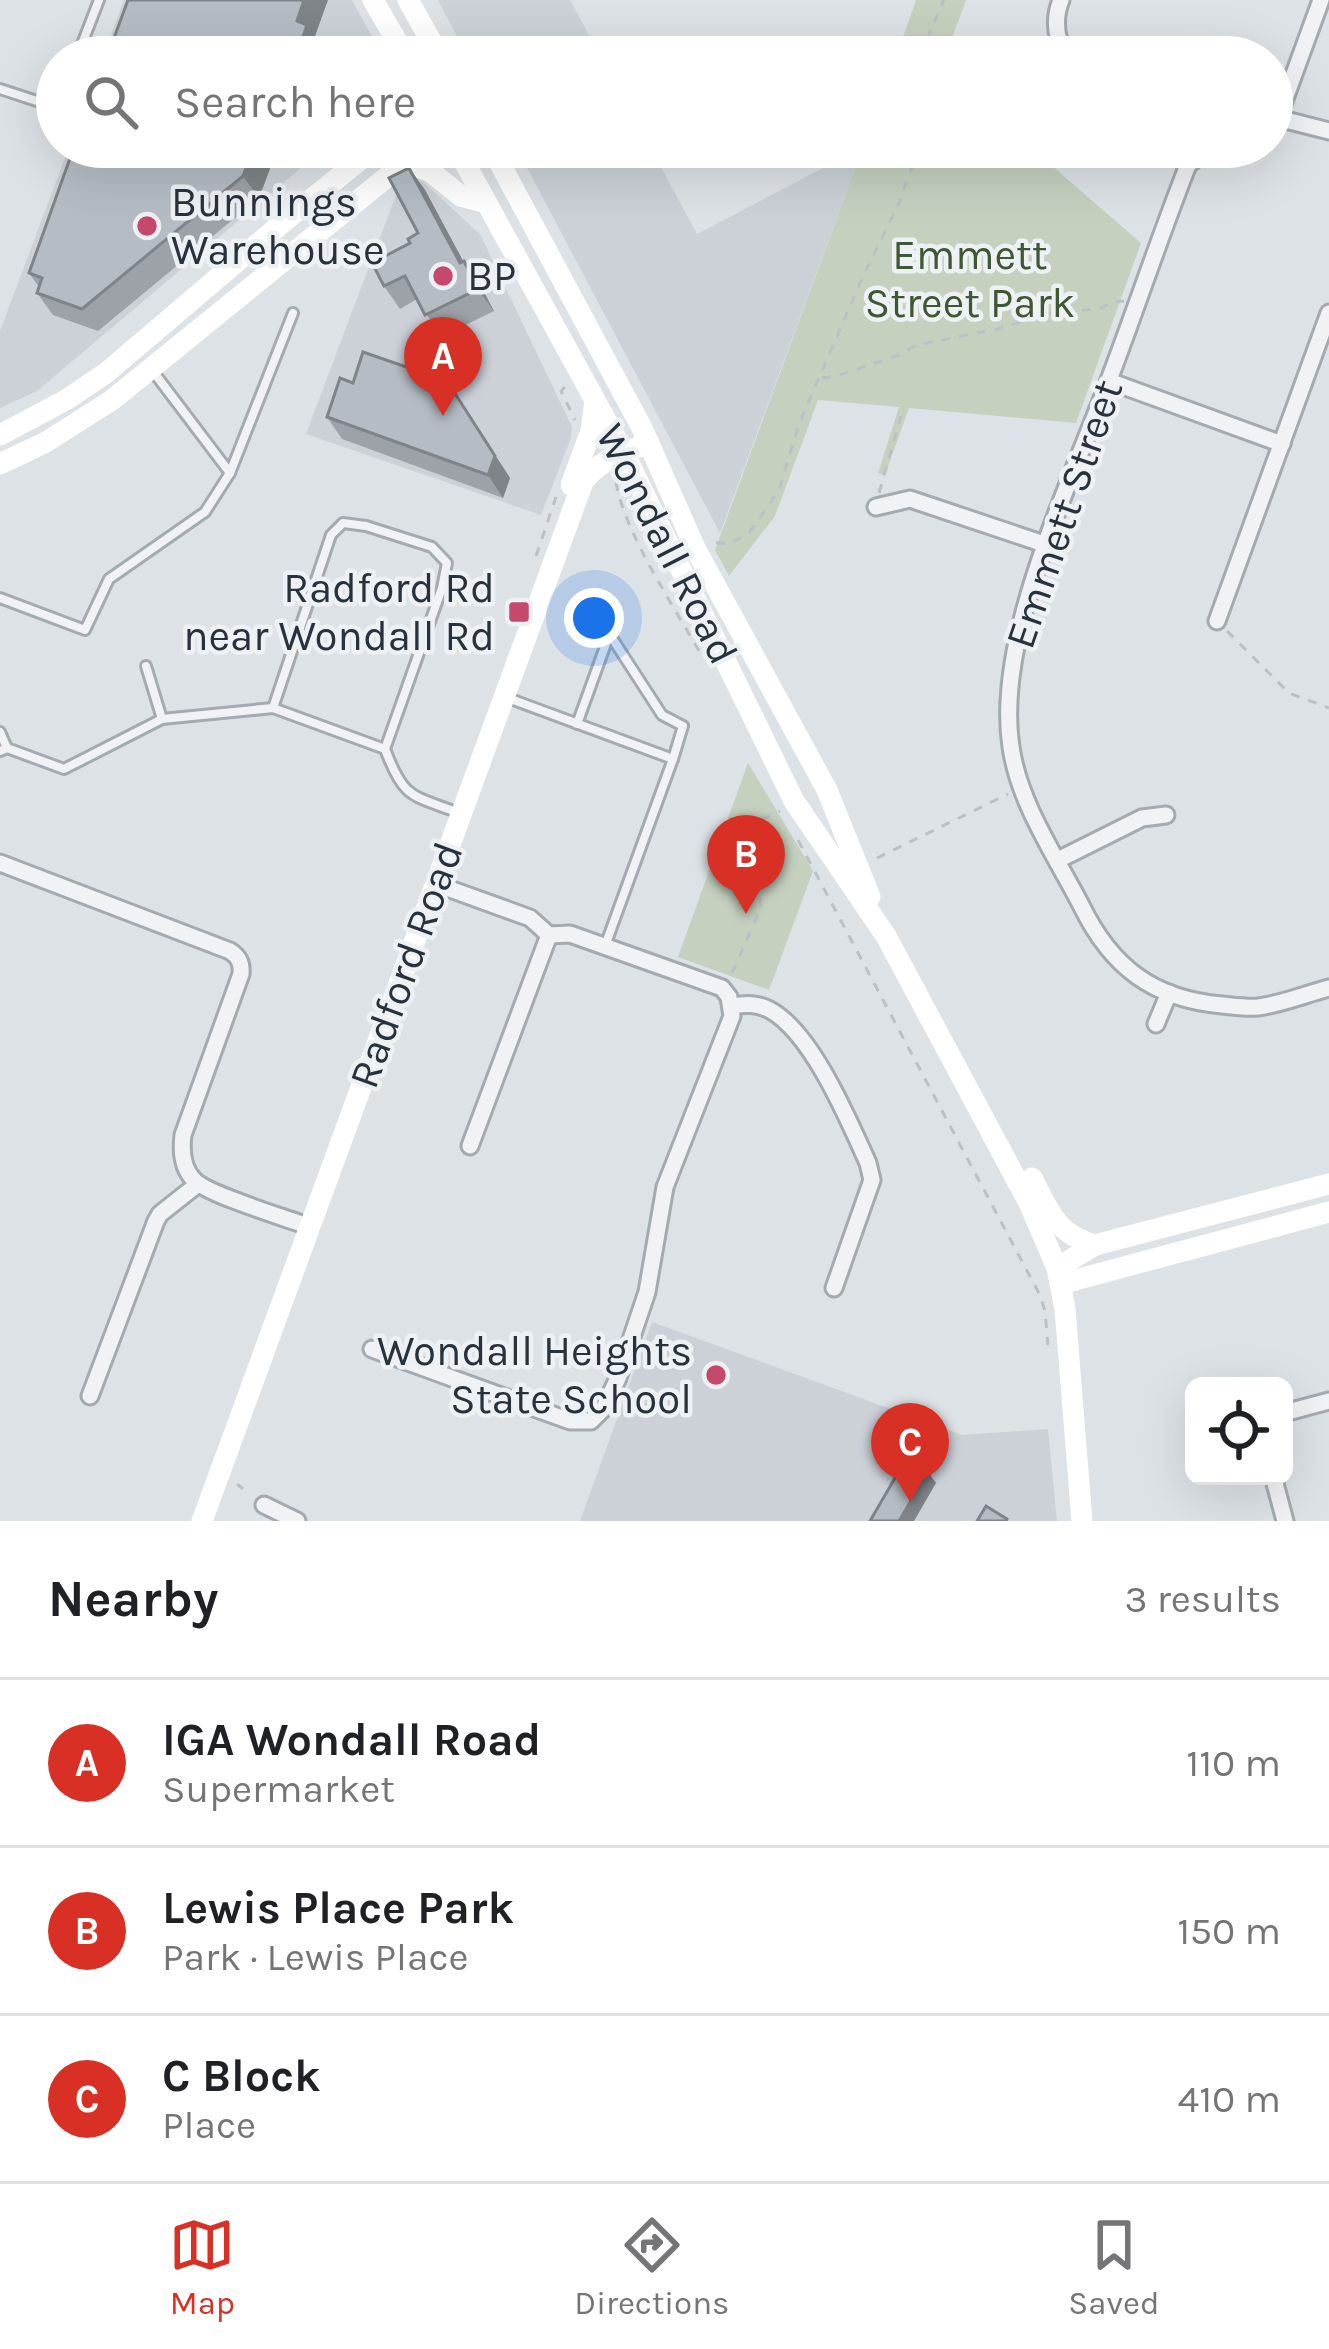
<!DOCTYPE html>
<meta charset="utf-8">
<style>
body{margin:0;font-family:Karla,sans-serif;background:#f2f2f2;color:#202124}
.controls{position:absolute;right:36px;bottom:36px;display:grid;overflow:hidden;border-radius:18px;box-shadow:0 12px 48px #0002}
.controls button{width:108px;height:108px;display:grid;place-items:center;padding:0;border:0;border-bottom:3px solid #e0e0e0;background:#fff;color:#202124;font:60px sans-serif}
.you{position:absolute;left:594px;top:618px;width:42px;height:42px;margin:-30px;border:9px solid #fff;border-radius:50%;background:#1a73e8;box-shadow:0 0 0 18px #1a73e833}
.badge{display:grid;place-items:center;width:78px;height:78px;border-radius:50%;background:#d93025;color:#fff;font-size:39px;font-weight:700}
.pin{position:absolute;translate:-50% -99px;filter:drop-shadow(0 3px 6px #0008)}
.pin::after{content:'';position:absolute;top:63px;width:42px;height:36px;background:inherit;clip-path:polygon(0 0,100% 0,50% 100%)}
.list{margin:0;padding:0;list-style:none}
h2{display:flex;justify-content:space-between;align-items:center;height:156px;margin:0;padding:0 48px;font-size:51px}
h2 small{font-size:39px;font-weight:400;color:#757577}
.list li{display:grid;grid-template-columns:78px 1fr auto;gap:36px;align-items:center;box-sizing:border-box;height:168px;padding:0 48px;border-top:3px solid #e0e0e0}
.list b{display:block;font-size:45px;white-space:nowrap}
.list p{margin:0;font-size:39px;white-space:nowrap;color:#757577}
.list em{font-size:39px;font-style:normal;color:#757577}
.icon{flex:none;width:66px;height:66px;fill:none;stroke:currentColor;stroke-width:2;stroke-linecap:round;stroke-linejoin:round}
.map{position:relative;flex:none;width:1329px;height:1521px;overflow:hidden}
.search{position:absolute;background:#fff;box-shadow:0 12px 48px #0002;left:36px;right:36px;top:36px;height:132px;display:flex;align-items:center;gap:30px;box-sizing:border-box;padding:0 42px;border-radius:66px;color:#757577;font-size:45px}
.sheet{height:660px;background:#fff}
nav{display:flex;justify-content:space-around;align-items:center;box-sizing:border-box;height:168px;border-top:3px solid #e0e0e0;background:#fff;font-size:33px;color:#757577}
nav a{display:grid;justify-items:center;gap:6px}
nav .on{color:#d93025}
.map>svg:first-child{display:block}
</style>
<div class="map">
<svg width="1329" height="1521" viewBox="0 0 1329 1521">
<rect width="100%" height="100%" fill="#dde2e6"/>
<g fill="#ccd1d8">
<polygon points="124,0 352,0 383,57 103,57"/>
<polygon points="438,0 570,0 601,57 468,57"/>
<polygon points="69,147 326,147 37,391 0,408 0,331"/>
<polygon points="516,147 650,147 697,234 863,147 720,533"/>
<polygon points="422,181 480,234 572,427 571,438 541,515 306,434 396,195"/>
<polygon points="652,1322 962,1435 1048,1429 1057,1521 580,1521"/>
</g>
<g fill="#c5d0bf">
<polygon points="916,0 966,0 945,57 896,57"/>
<polygon points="863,147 1030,147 1141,243 1076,423 909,408 885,475 878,473 899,407 818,400 775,516 729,576 715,550"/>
<polygon points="748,763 813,871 769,990 678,957"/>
</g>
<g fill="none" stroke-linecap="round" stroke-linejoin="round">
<g stroke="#a3aab0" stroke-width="14">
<g id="lane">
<polyline points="77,57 99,0"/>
<polyline points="0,89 52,106 57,102"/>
<polyline points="152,370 230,473"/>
<polyline points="0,598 85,630 109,579 205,512 230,473 293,313"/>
<polyline points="146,666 162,719"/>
<polyline points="505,697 673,759 605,946"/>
<polyline points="273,708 331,535 343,523 366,526 432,547 447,563 442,588 385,749"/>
<polyline points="577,724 607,641 612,638 662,715 683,726 673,759"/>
<polyline points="0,732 7,748"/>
<path d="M0,751l7,-3 57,21 98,-50 111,-11 112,41c19,51 27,46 74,64"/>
</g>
</g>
<g stroke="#a3aab0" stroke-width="21">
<g id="street">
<path d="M1061,0c-8,20 -5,39 5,57"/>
<polyline points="1278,118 1321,0"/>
<polyline points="1272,119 1278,118 1329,131"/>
<polyline points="1164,147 1188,165"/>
<path d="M1210,147l-22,18c-28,71 -52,144 -79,215 -38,103 -115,258 -98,367 8,56 44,108 70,158 30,62 72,94 141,100 11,1 25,3 36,2 24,-3 48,-13 71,-19"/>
<polyline points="1109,381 1282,444"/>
<polyline points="876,507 910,499 1047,545"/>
<polyline points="1217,621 1329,313"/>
<polyline points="1058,860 1142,818 1166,815"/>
<path d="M0,863l230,88c9,6 12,12 11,23l-58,161c-2,16 -1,33 11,45 14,15 93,38 116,47"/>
<path d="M732,1006c13,-2 25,-3 38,4 42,23 78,109 98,153l4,17 -38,108"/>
<polyline points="1156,1024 1169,993"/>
<polyline points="470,1146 549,935"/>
<polyline points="372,1349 570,1421 591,1421 604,1408 618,1378 647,1292 665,1187 732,1016 729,997 722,988 570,934 549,935 530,918 436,884"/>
<polyline points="90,1396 156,1221 160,1214 198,1184"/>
<polyline points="1284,1413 1329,1401"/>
<polyline points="1273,1476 1285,1521"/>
<polyline points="264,1505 297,1521"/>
</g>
</g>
<g stroke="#bcc0c5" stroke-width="3" stroke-dasharray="9 9" stroke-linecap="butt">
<polyline points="925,57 929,34 944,0"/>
<polyline points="822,378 837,376 899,355 917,345 997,329 1047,314 1101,308 1112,302 1124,301"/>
<polyline points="565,387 561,391 575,420"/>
<path d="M616,482c7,48 61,130 86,174"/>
<polyline points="879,493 901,416"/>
<polyline points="716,543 729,544 749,533 779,490 799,424 864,274 899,203 919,147"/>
<polyline points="536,556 556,497"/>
<polyline points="1227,631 1289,693 1329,708"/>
<polyline points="798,840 1041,1297 1045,1312 1048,1345"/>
<polyline points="877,858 1008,794"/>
<polyline points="732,973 761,908 757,880 759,821 780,811"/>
<polyline points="237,1484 243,1489"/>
</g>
<use href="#lane" stroke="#f0f2f5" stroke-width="8"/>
<use href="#street" stroke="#f0f2f5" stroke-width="15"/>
<g stroke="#fff" stroke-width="21">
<polyline points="373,0 406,57"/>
<polyline points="408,0 440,57"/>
<polyline points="456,147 624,453 794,801 886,936 1029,1203 1057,1268 1065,1309 1082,1521"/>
<polyline points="491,147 642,428 695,548 827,790 870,897"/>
<polyline points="405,162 431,172 461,196 487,203"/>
<polyline points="0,435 66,400 106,373 287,219 376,147"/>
<polyline points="0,464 46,442 112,400 424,147"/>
<polyline points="571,485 591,431 595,401"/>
<path d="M1032,1178c18,34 23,55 63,67"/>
<polyline points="1057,1268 1095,1245 1329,1184"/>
<polyline points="1060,1284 1329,1212"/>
<path d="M202,1521l381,-1039c16,-22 41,-29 66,-39"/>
</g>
</g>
<g fill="#9ca2a8">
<polygon points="74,147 278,147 259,198 98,331 53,315 37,293 39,287 29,273"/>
<polygon points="409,168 425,190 463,261 479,283 494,311 441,337 417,299 400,309 384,286 410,243 418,233"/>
<polygon points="447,381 510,478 503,498 342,439 327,417 353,383"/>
</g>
<g fill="#7f8488">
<polygon points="304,0 328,0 315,36 323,47 319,57 296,57 297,21"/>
<polygon points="254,147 278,147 259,198 243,176"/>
<polygon points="409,168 425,190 476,285 460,263"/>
<polygon points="464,261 479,283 494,311 478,289"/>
<polygon points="447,381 510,478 503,498 488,475"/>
<polygon points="928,1472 936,1483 914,1521 899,1521"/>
</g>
<g fill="#b5bcc3" stroke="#7f8488" stroke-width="3">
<polygon points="128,0 304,0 297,21 307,25 296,57 107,57"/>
<polygon points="74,147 254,147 243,176 82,309 37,293 42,278 29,273"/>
<polygon points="409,168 460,263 464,261 478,289 425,315 405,276 384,286 372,263 410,243 408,239 418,233 389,178"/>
<polygon points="363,352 447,381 495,456 488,475 327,417 340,378 353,383"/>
<polygon points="906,1459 928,1472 899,1521 870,1521"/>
<polygon points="986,1506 1007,1519 1006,1521 977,1521"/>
</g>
<g fill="#c5496c" stroke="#edf1f4" stroke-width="4.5">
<circle cx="147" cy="226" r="12"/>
<circle cx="443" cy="276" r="12"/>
<rect x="507" y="600" width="24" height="24" rx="6"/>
<circle cx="716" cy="1375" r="12"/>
</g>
<g text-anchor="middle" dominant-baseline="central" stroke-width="9" stroke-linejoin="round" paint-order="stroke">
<g font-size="42" fill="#28323c" stroke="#edf1f4" text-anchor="start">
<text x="171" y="202">Bunnings<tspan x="171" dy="48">Warehouse</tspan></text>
<text x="467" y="276">BP</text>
<text x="495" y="588" text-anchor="end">Radford Rd<tspan x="495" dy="48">near Wondall Rd</tspan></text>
<text x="692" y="1351" text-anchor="end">Wondall Heights<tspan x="692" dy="48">State School</tspan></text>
</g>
<g font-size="42" fill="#405736" stroke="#edf1f4">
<text x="970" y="255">Emmett<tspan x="970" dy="48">Street Park</tspan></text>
</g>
<g font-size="42" fill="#28323c" stroke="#edf1f4">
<text transform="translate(1064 514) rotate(-71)">Emmett Street</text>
<text transform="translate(667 544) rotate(63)">Wondall Road</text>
<text transform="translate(406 965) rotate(-70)">Radford Road</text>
</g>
</g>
</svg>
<div class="controls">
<button><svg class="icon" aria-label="locate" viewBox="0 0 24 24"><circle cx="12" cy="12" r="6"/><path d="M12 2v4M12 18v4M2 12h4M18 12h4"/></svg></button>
</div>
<div class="you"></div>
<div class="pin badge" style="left:443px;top:416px">A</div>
<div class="pin badge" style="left:746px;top:914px">B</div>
<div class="pin badge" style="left:910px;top:1502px">C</div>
<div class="search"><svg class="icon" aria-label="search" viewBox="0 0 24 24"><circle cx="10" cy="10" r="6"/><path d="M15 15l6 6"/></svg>Search here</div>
</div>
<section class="sheet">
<h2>Nearby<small>3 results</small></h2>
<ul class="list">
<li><span class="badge">A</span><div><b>IGA Wondall Road</b><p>Supermarket</p></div><em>110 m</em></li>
<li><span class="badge">B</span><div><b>Lewis Place Park</b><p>Park · Lewis Place</p></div><em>150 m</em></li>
<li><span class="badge">C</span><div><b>C Block</b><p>Place</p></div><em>410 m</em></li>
</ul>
</section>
<nav>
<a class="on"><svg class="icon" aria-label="map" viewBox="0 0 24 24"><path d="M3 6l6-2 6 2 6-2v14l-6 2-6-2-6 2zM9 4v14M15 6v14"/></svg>Map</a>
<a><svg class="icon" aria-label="directions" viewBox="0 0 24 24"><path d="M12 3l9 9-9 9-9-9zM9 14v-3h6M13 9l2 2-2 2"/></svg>Directions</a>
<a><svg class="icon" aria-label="saved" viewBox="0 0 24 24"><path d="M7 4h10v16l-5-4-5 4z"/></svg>Saved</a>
</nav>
